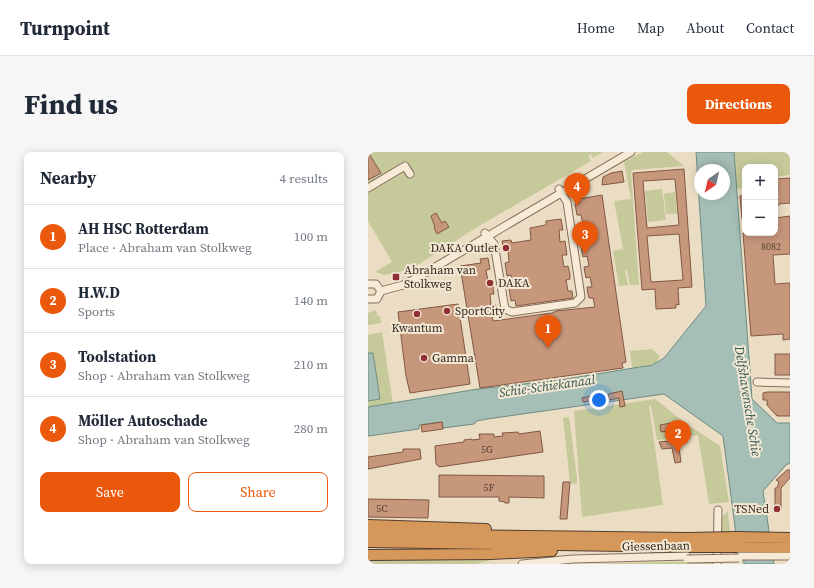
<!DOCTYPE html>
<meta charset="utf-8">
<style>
body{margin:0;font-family:"Source Serif 4",serif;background:#f6f6f7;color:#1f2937}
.controls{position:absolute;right:12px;top:12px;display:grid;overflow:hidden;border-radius:8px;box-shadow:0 2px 10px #0003}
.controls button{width:36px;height:36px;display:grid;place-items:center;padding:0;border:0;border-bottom:1px solid #e0e1e3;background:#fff;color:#1f2937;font:20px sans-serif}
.compass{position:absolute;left:326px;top:12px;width:36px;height:36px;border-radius:50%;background:#fff;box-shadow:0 2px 10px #0003;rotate:214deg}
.you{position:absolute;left:231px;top:248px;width:14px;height:14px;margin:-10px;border:3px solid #fff;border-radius:50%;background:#1a73e8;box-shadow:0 0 0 6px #1a73e833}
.badge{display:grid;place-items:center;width:26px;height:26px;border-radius:50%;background:#ea580c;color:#fff;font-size:13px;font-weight:700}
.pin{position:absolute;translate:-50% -33px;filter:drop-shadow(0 1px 2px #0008)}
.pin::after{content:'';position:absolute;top:21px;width:14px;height:12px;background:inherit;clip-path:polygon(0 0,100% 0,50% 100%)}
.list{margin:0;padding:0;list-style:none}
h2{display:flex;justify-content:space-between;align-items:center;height:52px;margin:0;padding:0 16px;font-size:17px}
h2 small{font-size:13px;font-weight:400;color:#747a83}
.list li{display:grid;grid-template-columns:26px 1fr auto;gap:12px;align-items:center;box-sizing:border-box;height:64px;padding:0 16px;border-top:1px solid #e0e1e3}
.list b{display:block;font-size:15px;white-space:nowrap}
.list p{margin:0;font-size:13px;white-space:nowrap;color:#747a83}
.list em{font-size:13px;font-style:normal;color:#747a83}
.actions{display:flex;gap:8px;padding:12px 16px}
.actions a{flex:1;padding:9px 0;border:1px solid #ea580c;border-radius:8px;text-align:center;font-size:14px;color:#ea580c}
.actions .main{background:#ea580c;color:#fff}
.map{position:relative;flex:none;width:422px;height:412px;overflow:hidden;border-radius:8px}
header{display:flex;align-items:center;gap:24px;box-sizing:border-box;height:56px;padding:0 20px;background:#fff;border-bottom:1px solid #e0e1e3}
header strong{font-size:19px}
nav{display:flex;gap:22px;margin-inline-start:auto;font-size:14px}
.intro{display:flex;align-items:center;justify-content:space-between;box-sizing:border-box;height:96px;padding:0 24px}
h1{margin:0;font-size:28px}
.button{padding:10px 18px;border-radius:8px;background:#ea580c;color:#fff;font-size:14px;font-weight:700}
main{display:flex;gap:24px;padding:0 24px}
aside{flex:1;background:#fff;border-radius:8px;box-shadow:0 2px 10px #0003}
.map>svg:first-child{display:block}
</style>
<header>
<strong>Turnpoint</strong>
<nav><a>Home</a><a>Map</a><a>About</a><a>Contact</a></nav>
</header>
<div class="intro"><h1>Find us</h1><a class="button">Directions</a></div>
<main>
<aside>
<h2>Nearby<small>4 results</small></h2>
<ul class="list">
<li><span class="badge">1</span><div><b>AH HSC Rotterdam</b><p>Place · Abraham van Stolkweg</p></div><em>100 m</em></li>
<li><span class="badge">2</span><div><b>H.W.D</b><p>Sports</p></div><em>140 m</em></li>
<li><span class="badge">3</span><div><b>Toolstation</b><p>Shop · Abraham van Stolkweg</p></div><em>210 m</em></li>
<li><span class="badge">4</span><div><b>Möller Autoschade</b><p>Shop · Abraham van Stolkweg</p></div><em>280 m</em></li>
</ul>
<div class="actions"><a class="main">Save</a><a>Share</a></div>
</aside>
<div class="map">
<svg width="422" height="412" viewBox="0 0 422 412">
<rect width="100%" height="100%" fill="#ebddc4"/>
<g fill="#c6c999">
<polygon points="0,0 235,0 225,6 223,2 220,4 223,9 111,74 48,114 28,121 16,123 7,120 24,110 0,69"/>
<polygon points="275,0 299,0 316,14 265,18 263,20 271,133 262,133 259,118 257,118 260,133 251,134 245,99 255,97 246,49 263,47 256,10"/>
<polygon points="366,0 422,0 422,23 407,25 407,15 377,15 377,36 368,37"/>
<polygon points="294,37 298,68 280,70 277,39"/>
<polygon points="307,40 309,62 298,62 296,42"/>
<polygon points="8,158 9,164 12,164 13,171 0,173 0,161"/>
<polygon points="14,180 25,252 0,255 0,249 12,247 5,201 0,201 0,183"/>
<polygon points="284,197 292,204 288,211 264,216 262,199"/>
<polygon points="287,247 316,270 352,294 361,350 341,352 330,283 289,288 283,254 281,253 295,353 214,365 206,259"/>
<polygon points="201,265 209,326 209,332 202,331 195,266"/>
<polygon points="360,359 362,382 353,382 354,365"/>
<polygon points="139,404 108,412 0,412 0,408"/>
<polygon points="346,409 346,412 210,412"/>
</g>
<g fill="#a6bfb6" stroke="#6d8c83" fill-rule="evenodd">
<path d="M328,0h38l18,247 25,24h13v40l-4,2 -23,26 11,73h-30l-2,-22 -6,-8 -13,-98 -59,-42 -177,25 -10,2 -3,3 -31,4 -1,-6 -23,3v4l-51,7v-29l110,-18 82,-9 92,-15 12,-7 42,-52zM332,18h24v24h-24z"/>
<polygon points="0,201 5,201 12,247 0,249"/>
</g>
<g fill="#c7977c" stroke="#825843" fill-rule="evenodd">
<polygon points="0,0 13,21 0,28"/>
<path d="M316,17l8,118 -14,1 1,17 -3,-1v4l-20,1 -1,-20 -13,1 -9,-117zM307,27l4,46 -32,3 -4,-47zM311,82l4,46 -32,2 -4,-46z"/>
<polygon points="254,19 256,30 234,33 235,25 243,21"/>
<polygon points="422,26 422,51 411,52 407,59 407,39 410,39 409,27"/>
<polygon points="234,43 258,210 254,211 255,216 112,236 92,114 113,111 112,107 120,106 122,117 118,118 120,129 124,129 126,142 122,142 123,154 128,153 129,160 124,161 125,169 184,161 188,159 227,155 225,146 221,146 220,142 219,135 224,135 222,125 218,126 217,121 216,115 221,114 219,104 215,105 214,100 213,94 218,93 216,84 212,84 210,73 215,72 213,63 209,63 207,52 211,52 211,47"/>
<polygon points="377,43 377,67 374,67 372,44"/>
<polygon points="68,61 74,71 77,69 81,75 69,82 66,76 67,75 63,64"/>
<polygon points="422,64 422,102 405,103 407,132 422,131 422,187 415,188 415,182 383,184 375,81 407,81 407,66"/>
<polygon points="193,67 195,78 191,78 192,90 197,89 199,103 194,103 196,115 200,114 202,122 202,127 198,128 200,139 204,139 205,146 148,154 147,148 143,149 142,143 141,136 145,135 143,123 139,124 137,111 141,110 140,98 136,99 134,89 143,88 144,91 163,88 162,76 178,73 178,69"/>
<polygon points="90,152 102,232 42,241 38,224 30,160"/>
<rect x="407" y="202" width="15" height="21"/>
<polygon points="254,239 257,254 252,255 251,246 241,248 240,242"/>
<polygon points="399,240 422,240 422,264 409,264 399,253 399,248 395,248 395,241"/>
<polygon points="228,243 229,248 215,250 214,246"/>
<polygon points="74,270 75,277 54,280 53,273"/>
<polygon points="309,270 311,277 293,280 292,273"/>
<polygon points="172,279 175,300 71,315 68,312 67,294 96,290 96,288 104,287 104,288 112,287 111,282 126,282 126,285 135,284 134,281 150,280 151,282"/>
<polygon points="310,288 313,310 307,311 304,296 294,297 291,290"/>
<polygon points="35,297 52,297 53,307 0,317 0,305 35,300"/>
<polygon points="419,318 422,318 422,326 413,336 413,358 407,358 407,336 409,336 411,330 408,328"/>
<polygon points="71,323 176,324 176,346 141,345 141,351 137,351 137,350 131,349 131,345 71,345"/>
<polygon points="195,330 202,330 199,367 192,367"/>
<polygon points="0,347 61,348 60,366 0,365"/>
</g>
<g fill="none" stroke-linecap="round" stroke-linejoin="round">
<g stroke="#856f5c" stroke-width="9">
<g id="minor">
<polyline points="0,36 37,14 42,22"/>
<polyline points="117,81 126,92 137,157 144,160 207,151 213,145 199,50 191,37"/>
<polyline points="0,132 8,132 13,139 9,147 0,147"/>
<polyline points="13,139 35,133 52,124 263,0"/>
<polyline points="389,230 422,231"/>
<polyline points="371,404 422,404"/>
<polyline points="154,412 205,407 319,404"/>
<polyline points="349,412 350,358"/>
</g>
</g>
<g stroke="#533e30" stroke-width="12">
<g id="highway">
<polyline points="0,373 118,377"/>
<polyline points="0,382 319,386"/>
<polyline points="368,385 422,386"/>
<polyline points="0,390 324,395"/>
<polyline points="369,395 422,396"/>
<polyline points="0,403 124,402 184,399"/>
</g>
</g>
<use href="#minor" stroke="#f7ebd7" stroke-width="7"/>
<use href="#highway" stroke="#d6985a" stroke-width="10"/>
<g stroke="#856f5c" stroke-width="9" stroke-linecap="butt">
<polyline id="minor-bridge" points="319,407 371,406"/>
</g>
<g stroke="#533e30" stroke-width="12" stroke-linecap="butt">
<g id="highway-bridge">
<polyline points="319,386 368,385"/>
<polyline points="324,395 369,395"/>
</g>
</g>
<use href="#minor-bridge" stroke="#f7ebd7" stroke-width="7"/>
<use href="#highway-bridge" stroke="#d6985a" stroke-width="10"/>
</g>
<g fill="#902f36" stroke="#f3e8d3" stroke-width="1.5">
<circle cx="138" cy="96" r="4"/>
<rect x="24" y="121" width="8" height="8" rx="2"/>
<circle cx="122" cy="131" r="4"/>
<circle cx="79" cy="159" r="4"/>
<circle cx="49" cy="162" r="4"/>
<circle cx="56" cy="206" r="4"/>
<circle cx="409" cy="357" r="4"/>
</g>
<g text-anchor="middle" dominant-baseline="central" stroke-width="4" stroke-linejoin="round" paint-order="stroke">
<g font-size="10" fill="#5a4436">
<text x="403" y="94">8082</text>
<text x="119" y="297">5G</text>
<text x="121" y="335">5F</text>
<text x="14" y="356">5C</text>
</g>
<g font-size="12" fill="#36281f" stroke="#f3e8d3" text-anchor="start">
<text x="130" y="96" text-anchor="end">DAKA Outlet</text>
<text x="36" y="118">Abraham van<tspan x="36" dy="14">Stolkweg</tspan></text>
<text x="130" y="131">DAKA</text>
<text x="87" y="159">SportCity</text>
<text x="49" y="176" text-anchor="middle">Kwantum</text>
<text x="64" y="206">Gamma</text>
<text x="401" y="357" text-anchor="end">TSNed</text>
</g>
<g font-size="12" fill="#36281f" stroke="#f3e8d3">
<text transform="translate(288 394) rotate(-1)">Giessenbaan</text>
</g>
<g font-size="13" font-style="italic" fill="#2f5450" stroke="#f3e8d3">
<text transform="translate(179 234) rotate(-8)">Schie-Schiekanaal</text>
<text transform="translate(380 249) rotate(81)">Delfshavensche Schie</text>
</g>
</g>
</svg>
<div class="controls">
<button>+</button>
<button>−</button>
</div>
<svg class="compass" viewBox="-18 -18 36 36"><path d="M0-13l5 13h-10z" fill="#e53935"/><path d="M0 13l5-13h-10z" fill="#747a83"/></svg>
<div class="you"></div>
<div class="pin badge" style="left:180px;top:196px">1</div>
<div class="pin badge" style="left:310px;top:301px">2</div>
<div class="pin badge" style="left:217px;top:102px">3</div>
<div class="pin badge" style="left:209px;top:54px">4</div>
</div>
</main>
